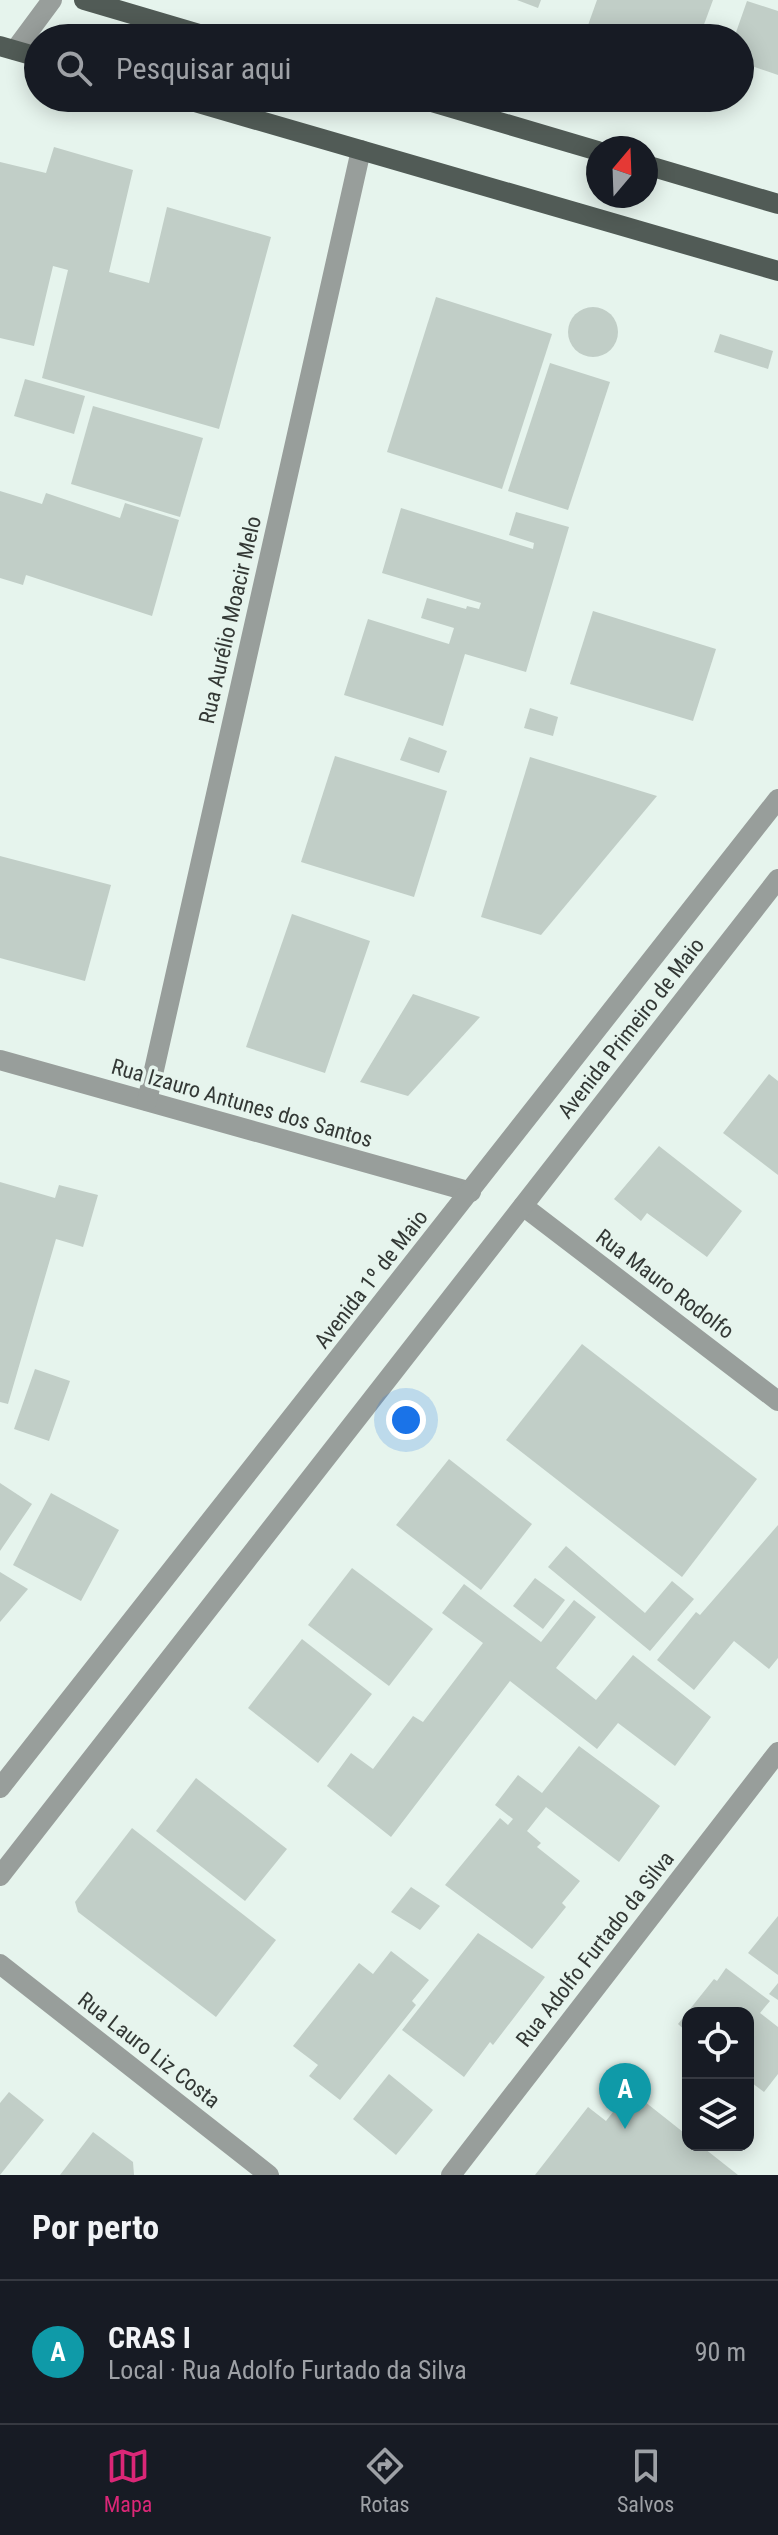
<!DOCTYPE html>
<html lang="pt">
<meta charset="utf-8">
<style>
body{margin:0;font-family:"Roboto Condensed",sans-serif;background:#242831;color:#f1f3f6}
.controls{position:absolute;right:24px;bottom:24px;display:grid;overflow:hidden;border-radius:16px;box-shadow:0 4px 20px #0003}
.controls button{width:72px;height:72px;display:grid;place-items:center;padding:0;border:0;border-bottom:2px solid #363941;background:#171b24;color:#f1f3f6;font:40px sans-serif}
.compass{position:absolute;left:586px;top:136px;width:72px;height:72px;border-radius:50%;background:#171b24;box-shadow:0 4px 20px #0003;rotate:19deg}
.you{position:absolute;left:406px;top:1420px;width:28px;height:28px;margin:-20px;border:6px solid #fff;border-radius:50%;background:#1a73e8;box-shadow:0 0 0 12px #1a73e833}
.badge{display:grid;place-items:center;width:52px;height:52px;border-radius:50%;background:#db2777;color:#fff;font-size:26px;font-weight:700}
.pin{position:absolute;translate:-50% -66px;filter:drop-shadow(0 2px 4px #0008)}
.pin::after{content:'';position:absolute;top:42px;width:28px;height:24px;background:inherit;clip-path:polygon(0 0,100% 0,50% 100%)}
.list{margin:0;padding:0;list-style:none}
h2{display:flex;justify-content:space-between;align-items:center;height:104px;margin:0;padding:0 32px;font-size:34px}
h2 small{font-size:26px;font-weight:400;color:#9ea1a6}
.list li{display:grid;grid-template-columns:52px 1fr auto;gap:24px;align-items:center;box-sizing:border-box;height:144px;padding:0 32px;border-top:2px solid #363941}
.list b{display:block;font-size:30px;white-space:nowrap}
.list p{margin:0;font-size:26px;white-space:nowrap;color:#9ea1a6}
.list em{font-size:26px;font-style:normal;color:#9ea1a6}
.icon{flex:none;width:44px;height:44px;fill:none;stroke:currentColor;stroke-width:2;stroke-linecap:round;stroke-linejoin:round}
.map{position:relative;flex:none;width:778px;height:2175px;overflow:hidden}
.search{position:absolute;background:#171b24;box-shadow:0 4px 20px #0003;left:24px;right:24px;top:24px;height:88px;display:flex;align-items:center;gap:20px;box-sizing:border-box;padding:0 28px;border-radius:44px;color:#9ea1a6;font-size:30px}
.sheet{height:248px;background:#171b24}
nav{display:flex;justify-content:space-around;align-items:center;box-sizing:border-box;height:112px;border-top:2px solid #363941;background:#171b24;font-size:22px;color:#9ea1a6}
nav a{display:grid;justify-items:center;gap:4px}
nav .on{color:#db2777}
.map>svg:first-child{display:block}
</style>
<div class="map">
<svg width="778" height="2175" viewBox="0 0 778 2175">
<rect width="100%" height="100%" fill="#e6f4ed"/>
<g fill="#c1cec7">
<polygon points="517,0 541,0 538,8"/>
<polygon points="597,0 713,0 699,38 616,38 587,28"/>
<polygon points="747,1 778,11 778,75 740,62 740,38 734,38"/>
<polygon points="54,147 133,170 109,272 149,283 167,207 271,237 219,429 42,378 68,270 53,266 34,346 0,338 0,162 46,173"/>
<polygon points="436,297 552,334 502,489 387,452"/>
<circle cx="593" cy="332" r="25"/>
<polygon points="720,334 773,351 768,369 714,352"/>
<polygon points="550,363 610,382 568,510 508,491"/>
<polygon points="25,379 85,396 74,434 14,416"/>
<polygon points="93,406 203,438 180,517 71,484"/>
<polygon points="0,491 42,504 46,493 120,518 125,503 179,520 152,616 26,575 23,585 0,578"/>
<polygon points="401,508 533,549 534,543 509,535 516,512 569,527 526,672 465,654 443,726 344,695 368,619 449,644 454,628 421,618 427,598 466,609 467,606 479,609 481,603 382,573"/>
<polygon points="593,611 716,649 693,721 570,684"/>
<polygon points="530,708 558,717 553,736 524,728"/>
<polygon points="409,737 447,751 439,773 400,760"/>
<polygon points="335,756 447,791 414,897 301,862"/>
<polygon points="530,757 657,796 541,935 481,917"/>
<polygon points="0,856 111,885 85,981 0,958"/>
<polygon points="292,914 370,941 325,1073 246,1047"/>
<polygon points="413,994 480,1017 408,1096 360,1082"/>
<polygon points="769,1074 778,1081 778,1175 723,1133"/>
<polygon points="659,1146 742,1211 707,1257 647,1213 641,1221 614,1199"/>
<polygon points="0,1182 55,1198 59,1185 98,1195 83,1247 56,1239 8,1404 0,1402"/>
<polygon points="582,1344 757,1479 682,1577 506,1440"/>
<polygon points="35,1369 70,1381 49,1441 14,1429"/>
<polygon points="449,1459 532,1524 481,1590 396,1525"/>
<polygon points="0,1483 32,1504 0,1551"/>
<polygon points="51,1493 119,1530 81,1601 13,1565"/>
<polygon points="778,1525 778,1658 769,1669 734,1641 694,1690 657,1660 696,1612 700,1615"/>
<polygon points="566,1546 645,1613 672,1581 694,1599 650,1651 548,1567"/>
<polygon points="352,1568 433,1629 389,1686 308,1625"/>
<polygon points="0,1572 28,1589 0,1622"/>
<polygon points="535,1578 565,1600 543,1629 513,1606"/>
<polygon points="464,1584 541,1642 574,1600 596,1617 556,1668 596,1700 633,1655 711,1717 675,1766 618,1723 597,1749 510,1681 391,1837 327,1786 351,1753 373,1769 413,1716 423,1722 483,1643 442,1613"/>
<polygon points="302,1639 372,1694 318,1763 248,1708"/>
<polygon points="579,1746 660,1806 619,1862 546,1807 527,1831 541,1843 537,1847 580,1881 562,1903 566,1907 532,1949 445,1885 500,1818 508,1825 513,1819 495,1805 518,1775 542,1793"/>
<polygon points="196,1778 287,1849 245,1901 156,1831"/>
<polygon points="132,1828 276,1940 216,2017 78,1912 75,1902"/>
<polygon points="411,1887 440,1906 420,1930 391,1912"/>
<polygon points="778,1916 778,1975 748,1953"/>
<polygon points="478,1933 545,1977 493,2045 490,2042 464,2077 402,2030"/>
<polygon points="391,1951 429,1980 412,2001 416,2005 340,2100 309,2076 318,2065 293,2046 359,1963 373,1974"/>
<polygon points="726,1968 770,2001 760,2013 778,2027 778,2074 764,2092 748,2080 748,2013 688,2013 688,2033 678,2024 714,1979 717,1981"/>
<polygon points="778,1983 778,2000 769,1994"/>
<polygon points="389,2074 433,2110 396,2155 353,2119"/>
<polygon points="630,2090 688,2136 688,2145 700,2145 738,2175 535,2175 588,2107 606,2121"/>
<polygon points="9,2092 44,2120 0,2175 0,2103"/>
<polygon points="93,2132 133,2162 134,2175 60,2175"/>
</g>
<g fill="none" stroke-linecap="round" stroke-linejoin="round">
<g stroke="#989e9b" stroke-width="20">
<polyline points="15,50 52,0"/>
<polyline points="0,1060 471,1192"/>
<polyline points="147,1101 361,150"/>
<polyline points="523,1206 778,1401"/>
<polyline points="0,1788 778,799"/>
<polyline points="0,1876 778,879"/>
<polyline points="0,1964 269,2175"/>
<polyline points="451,2175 778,1752"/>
</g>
<g stroke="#515b56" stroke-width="20">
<polyline points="84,0 213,38"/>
<polyline points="0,46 38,57"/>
<polyline points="181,98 778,271"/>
<polyline points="418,98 598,151"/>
<polyline points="646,165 778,204"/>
</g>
</g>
<g text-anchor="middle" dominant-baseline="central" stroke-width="7" stroke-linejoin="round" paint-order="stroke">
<g font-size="22" fill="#333835" stroke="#e6f4ed">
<text transform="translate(230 620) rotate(-77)">Rua Aurélio Moacir Melo</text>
<text transform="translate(631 1028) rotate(-52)">Avenida Primeiro de Maio</text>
<text transform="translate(242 1103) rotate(16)">Rua Izauro Antunes dos Santos</text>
<text transform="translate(371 1279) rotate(-52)">Avenida 1º de Maio</text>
<text transform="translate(665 1284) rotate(37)">Rua Mauro Rodolfo</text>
<text transform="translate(595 1949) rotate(-52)">Rua Adolfo Furtado da Silva</text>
<text transform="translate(149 2050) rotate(38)">Rua Lauro Liz Costa</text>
</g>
</g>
</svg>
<div class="controls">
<button><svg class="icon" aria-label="locate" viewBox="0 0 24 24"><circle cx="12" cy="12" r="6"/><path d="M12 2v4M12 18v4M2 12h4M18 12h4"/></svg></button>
<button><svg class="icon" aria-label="layers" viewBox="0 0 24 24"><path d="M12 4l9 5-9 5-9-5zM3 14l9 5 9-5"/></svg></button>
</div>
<svg class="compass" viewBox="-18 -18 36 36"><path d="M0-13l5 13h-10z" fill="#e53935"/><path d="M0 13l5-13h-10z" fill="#9ea1a6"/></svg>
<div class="you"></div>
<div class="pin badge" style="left:625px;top:2129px;background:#0f9aa8">A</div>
<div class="search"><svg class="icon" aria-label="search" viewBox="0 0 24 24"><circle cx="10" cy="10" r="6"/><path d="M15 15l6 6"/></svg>Pesquisar aqui</div>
</div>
<section class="sheet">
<h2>Por perto<small></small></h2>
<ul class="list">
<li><span class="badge" style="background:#0f9aa8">A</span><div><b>CRAS I</b><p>Local · Rua Adolfo Furtado da Silva</p></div><em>90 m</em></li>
</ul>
</section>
<nav>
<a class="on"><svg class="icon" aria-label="map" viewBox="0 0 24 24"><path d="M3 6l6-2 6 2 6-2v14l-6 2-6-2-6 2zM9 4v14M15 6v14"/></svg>Mapa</a>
<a><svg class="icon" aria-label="directions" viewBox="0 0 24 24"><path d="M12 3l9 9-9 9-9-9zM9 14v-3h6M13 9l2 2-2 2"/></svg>Rotas</a>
<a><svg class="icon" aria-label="saved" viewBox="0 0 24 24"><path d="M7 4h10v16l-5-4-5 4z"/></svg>Salvos</a>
</nav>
